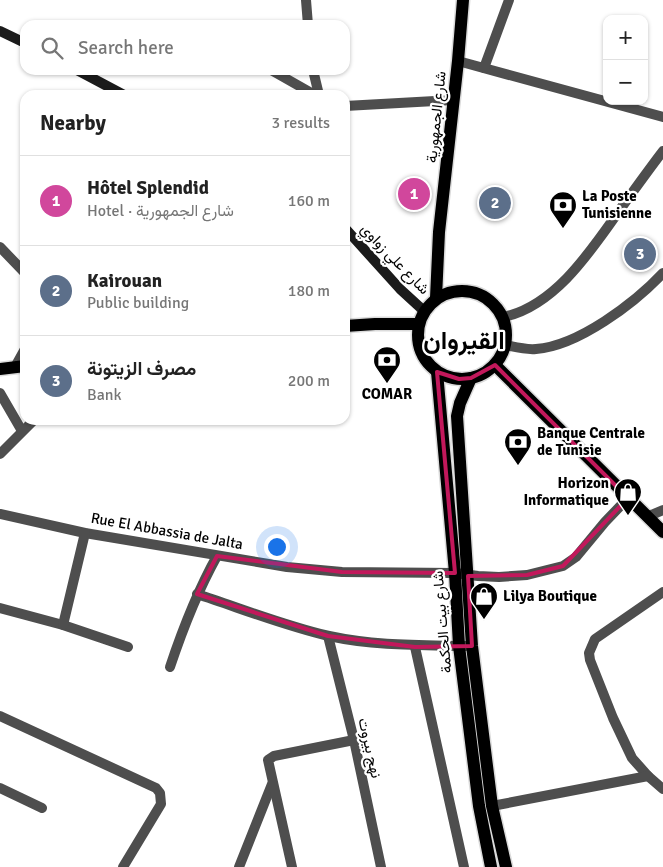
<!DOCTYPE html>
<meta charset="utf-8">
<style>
body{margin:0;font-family:Signika,Vazirmatn,sans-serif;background:#f6f6f6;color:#222}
.controls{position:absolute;right:15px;top:15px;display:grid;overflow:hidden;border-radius:10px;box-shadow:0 1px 4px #0004}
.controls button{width:45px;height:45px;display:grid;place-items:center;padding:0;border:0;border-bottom:1px solid #e0e0e0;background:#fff;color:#222;font:25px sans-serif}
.you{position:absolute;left:276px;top:546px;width:18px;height:18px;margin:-12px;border:4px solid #fff;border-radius:50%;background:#1a73e8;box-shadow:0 0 0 8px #1a73e833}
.badge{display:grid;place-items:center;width:32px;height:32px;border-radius:50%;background:#000;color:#fff;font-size:16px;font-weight:700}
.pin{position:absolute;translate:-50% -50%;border:2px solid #fff;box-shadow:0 1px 5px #0006}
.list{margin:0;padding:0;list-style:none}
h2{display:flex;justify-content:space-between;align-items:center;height:65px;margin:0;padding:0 20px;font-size:21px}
h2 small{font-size:16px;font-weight:400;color:#767676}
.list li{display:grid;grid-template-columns:32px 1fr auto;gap:15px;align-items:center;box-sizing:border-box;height:90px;padding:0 20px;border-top:1px solid #e0e0e0}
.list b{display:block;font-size:19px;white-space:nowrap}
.list p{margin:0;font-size:16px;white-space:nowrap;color:#767676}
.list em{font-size:16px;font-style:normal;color:#767676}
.icon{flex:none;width:28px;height:28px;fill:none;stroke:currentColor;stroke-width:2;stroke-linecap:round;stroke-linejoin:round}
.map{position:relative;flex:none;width:663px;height:867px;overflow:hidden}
.search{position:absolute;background:#fff;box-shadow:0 1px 4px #0004;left:20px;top:20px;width:330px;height:55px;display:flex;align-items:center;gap:12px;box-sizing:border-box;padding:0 18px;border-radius:15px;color:#767676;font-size:19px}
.panel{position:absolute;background:#fff;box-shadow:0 1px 4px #0004;left:20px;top:90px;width:330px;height:335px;border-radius:15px}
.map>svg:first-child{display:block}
</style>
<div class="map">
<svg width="663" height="867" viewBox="0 0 663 867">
<rect width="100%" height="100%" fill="#fff"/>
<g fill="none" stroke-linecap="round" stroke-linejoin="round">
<g stroke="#dbdbdb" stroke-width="15">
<g id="primary">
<circle cx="462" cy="335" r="44"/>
<polyline points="436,298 439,232 458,61 463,0"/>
<polyline points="345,326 375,324 418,324"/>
<polyline points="495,365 663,532"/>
<polyline points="0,369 25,366"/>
<polyline points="437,372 455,573 459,646 479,806 491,867"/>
<polyline points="471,378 460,403 457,416 472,646 492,806 506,867"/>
</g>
</g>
<g stroke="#4e4e4e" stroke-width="10">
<polyline points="306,0 308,25"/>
<polyline points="458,61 663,117"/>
<polyline points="484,68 509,0"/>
<polyline points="271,70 315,95"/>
<polyline points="313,70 319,95"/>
<polyline points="345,106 453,100"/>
<polyline points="0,247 25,273"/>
<path d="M503,317c54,-11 91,-71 121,-113 13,-18 26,-36 39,-53"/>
<path d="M505,345c10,2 20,5 31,4 42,-3 99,-46 127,-76"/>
<polyline points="15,367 25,349"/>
<polyline points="0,393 22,431"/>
<polyline points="0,454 34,420"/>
<polyline points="0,514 85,533 287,567 342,572 455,573 478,576 499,577 527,575 563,566 576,557 605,522 628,498"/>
<polyline points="649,516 663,510"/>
<polyline points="663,592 595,639 589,653 590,660 613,718 632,758 648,776 663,789"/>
<path d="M197,594c43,14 88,32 132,42 46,10 90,9 137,10"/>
<polyline points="0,608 63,625 128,647"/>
<polyline points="63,625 85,533"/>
<polyline points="328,636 354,740 381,867"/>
<polyline points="415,647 464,867"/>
<path d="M170,667c13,-39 27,-75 47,-111"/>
<polyline points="0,716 156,788 160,793 161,804 123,867"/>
<polyline points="0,788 42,808"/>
<polyline points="492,806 648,776"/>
<polyline points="239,867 272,784"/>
<polyline points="292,867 268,760 274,756 354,740"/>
</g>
<g stroke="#1b1b1b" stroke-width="10">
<polyline points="0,31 25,43"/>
<polyline points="77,70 124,95"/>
<polyline points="345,228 400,289 424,311"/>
</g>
<use href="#primary" stroke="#000" stroke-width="12"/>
</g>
<path fill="none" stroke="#c2185b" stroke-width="4" stroke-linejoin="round" d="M495,365l133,133 -65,68 -36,9 -59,1 4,70 -57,1 -87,-11 -131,-42 20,-38 125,16 113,1 -18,-201 22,7 12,-1z"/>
<defs>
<g id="bank-pin" transform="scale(1.4375)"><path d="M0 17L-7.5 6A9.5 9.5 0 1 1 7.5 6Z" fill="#000" stroke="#fff"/><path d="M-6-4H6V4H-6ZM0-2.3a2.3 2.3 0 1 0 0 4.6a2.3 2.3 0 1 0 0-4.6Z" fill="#fff"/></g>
<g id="shop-pin" transform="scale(1.4375)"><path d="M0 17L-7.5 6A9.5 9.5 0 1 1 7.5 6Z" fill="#000" stroke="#fff"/><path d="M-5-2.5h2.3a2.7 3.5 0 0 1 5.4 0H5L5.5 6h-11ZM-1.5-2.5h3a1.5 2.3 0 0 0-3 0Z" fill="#fff"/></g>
</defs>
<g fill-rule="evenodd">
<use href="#bank-pin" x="563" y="205"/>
<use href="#bank-pin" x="387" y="360"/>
<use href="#bank-pin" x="518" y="442"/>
<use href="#shop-pin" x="628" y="492"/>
<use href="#shop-pin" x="484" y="596"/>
</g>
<g text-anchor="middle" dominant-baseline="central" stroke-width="4.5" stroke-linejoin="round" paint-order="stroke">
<g font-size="15" fill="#000" stroke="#fff">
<text transform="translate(436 117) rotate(-84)">شارع الجمهورية</text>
<text transform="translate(395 259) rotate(46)">شارع علي زواوي</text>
<text transform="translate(167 531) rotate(10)">Rue El Abbassia de Jalta</text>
<text transform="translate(442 622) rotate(-95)">شارع بيت الحكمة</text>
<text transform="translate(370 748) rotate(77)">نهج بيروت</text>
</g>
<g font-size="15" font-weight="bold" fill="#000" stroke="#fff" text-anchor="start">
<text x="582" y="196">La Poste<tspan x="582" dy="17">Tunisienne</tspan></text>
<text x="387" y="394" text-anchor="middle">COMAR</text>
<text x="537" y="433">Banque Centrale<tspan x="537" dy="17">de Tunisie</tspan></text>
<text x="609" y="483" text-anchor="end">Horizon<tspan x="609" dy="17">Informatique</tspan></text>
<text x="503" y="596">Lilya Boutique</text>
</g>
<g font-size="25" font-weight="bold" fill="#000" stroke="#fff">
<text x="464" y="340">القيروان</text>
</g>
</g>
</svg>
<div class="controls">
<button>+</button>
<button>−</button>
</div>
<div class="you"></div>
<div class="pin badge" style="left:414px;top:194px;background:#d1479c">1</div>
<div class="pin badge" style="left:495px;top:203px;background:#5c6f8a">2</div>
<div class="pin badge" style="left:640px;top:254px;background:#5c6f8a">3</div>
<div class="search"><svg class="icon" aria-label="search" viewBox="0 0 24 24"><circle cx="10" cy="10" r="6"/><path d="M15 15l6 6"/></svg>Search here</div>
<section class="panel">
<h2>Nearby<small>3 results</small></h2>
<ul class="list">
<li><span class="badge" style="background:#d1479c">1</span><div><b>Hôtel Splendid</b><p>Hotel · شارع الجمهورية</p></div><em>160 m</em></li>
<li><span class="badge" style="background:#5c6f8a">2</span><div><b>Kairouan</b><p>Public building</p></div><em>180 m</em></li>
<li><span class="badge" style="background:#5c6f8a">3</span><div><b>مصرف الزيتونة</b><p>Bank</p></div><em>200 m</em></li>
</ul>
</section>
</div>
